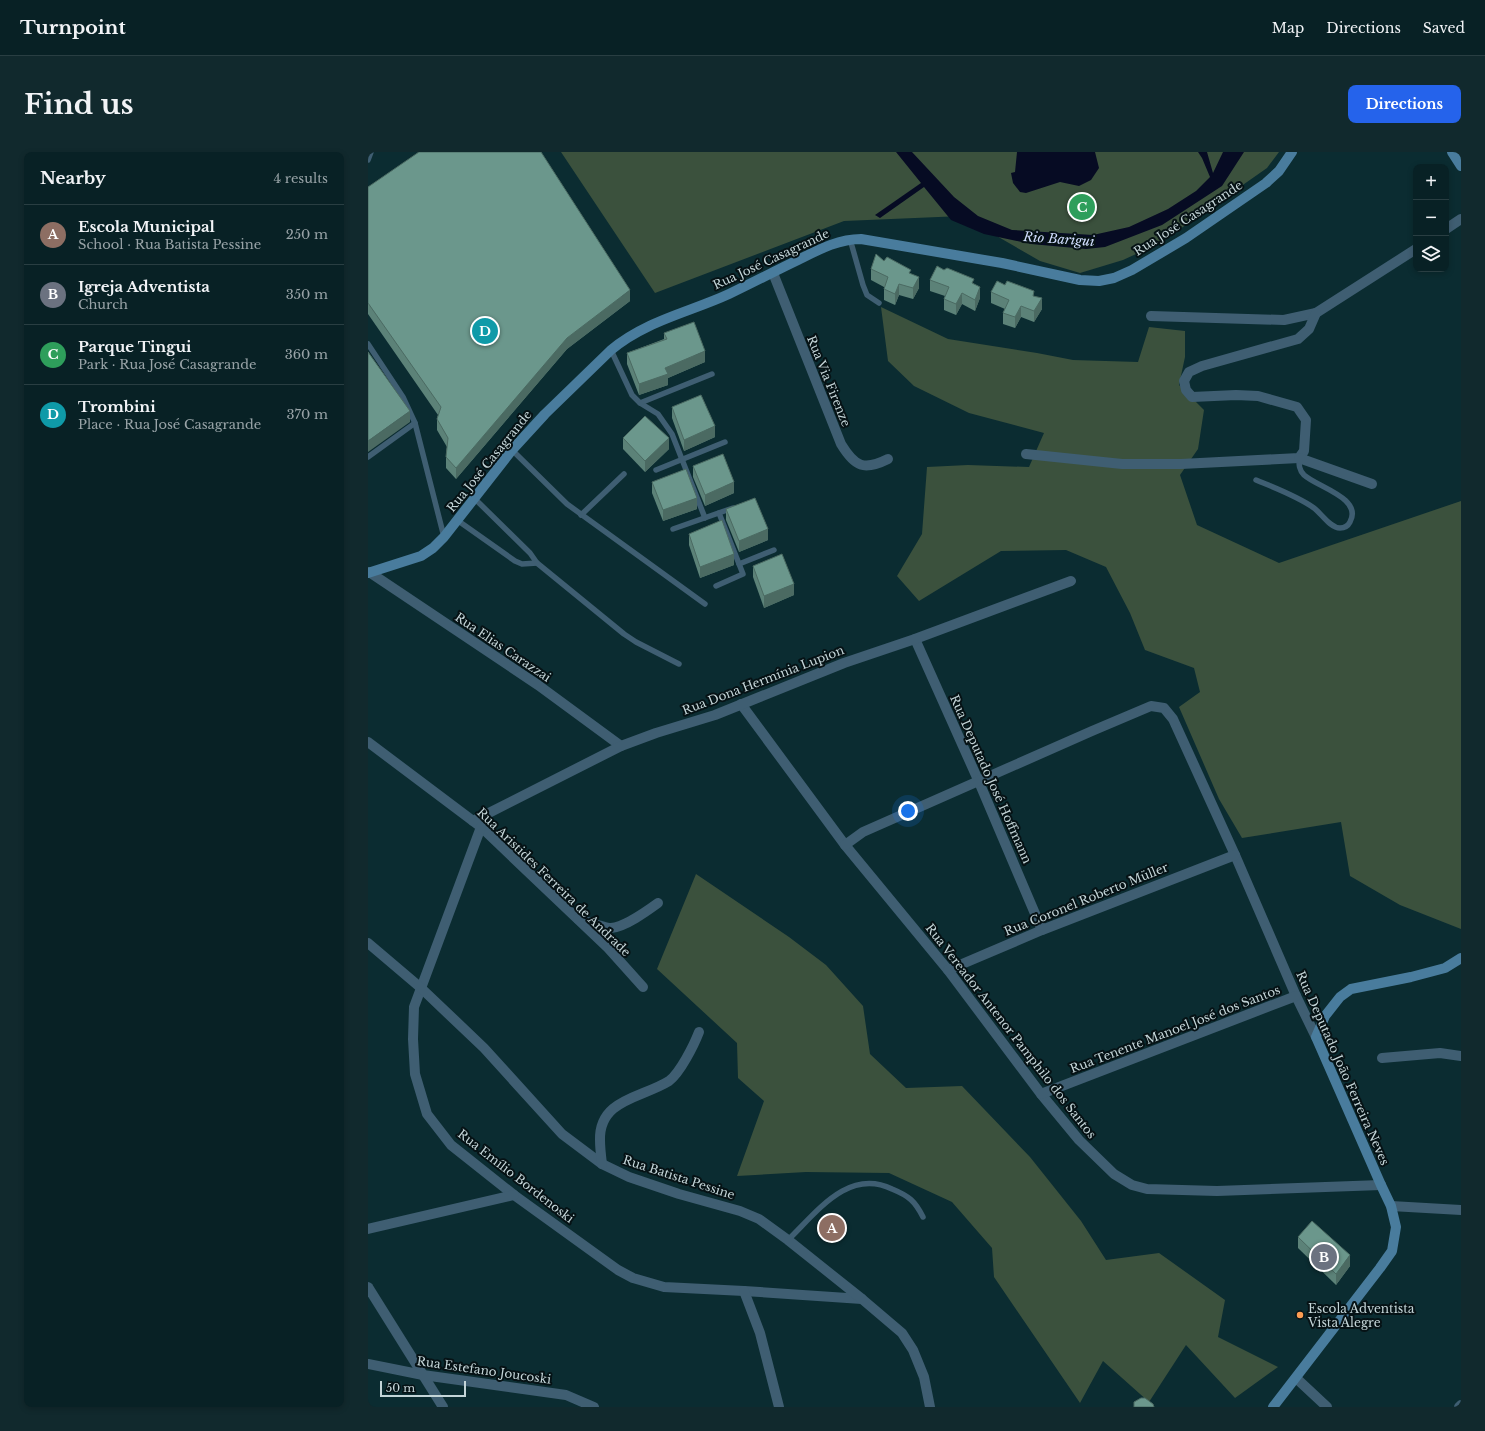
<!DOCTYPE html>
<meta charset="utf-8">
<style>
body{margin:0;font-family:"Libre Baskerville",serif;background:#11292d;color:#f1f3f6}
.controls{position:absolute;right:12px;top:12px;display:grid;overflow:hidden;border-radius:8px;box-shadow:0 2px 6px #0003}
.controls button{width:36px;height:36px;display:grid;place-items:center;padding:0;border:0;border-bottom:1px solid #293e42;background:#082125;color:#f1f3f6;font:20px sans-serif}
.scale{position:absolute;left:12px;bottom:10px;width:86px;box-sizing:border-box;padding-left:4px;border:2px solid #c4d5d8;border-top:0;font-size:11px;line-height:14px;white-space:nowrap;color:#c4d5d8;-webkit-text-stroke:3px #061215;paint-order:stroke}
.you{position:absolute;left:540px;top:659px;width:14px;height:14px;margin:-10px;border:3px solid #fff;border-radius:50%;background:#1a73e8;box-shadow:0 0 0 6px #1a73e833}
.badge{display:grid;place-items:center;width:26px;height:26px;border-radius:50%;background:#2563eb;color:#fff;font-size:13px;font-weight:700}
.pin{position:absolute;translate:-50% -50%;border:2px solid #fff;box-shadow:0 1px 4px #0006}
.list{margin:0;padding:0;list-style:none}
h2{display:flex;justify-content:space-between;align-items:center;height:52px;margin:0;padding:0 16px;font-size:17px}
h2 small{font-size:13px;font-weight:400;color:#98a3a7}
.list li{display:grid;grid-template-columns:26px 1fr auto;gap:12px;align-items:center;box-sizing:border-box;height:60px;padding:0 16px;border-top:1px solid #293e42}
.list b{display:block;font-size:15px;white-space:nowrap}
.list p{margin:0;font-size:13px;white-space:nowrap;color:#98a3a7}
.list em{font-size:13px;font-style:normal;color:#98a3a7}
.icon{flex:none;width:22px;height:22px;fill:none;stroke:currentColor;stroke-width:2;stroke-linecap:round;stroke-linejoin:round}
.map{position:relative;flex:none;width:1093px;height:1255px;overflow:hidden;border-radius:8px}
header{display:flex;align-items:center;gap:24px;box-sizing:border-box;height:56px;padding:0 20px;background:#082125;border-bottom:1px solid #293e42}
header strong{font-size:19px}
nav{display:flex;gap:22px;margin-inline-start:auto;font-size:14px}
.intro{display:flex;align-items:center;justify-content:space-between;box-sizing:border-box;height:96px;padding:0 24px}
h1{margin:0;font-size:28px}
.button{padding:10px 18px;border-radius:8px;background:#2563eb;color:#fff;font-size:14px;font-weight:700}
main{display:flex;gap:24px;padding:0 24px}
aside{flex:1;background:#082125;border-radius:8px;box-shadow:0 2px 6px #0003}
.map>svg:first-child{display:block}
</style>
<header>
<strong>Turnpoint</strong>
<nav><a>Map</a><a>Directions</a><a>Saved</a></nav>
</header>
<div class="intro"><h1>Find us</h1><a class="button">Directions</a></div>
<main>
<aside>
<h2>Nearby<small>4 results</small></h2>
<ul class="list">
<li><span class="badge" style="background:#8d6e63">A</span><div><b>Escola Municipal</b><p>School · Rua Batista Pessine</p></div><em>250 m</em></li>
<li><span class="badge" style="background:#6b7280">B</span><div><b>Igreja Adventista</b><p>Church</p></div><em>350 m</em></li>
<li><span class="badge" style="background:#2e9e5b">C</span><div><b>Parque Tingui</b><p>Park · Rua José Casagrande</p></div><em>360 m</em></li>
<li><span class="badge" style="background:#0f9aa8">D</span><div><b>Trombini</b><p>Place · Rua José Casagrande</p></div><em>370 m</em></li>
</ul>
</aside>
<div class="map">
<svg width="1093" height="1255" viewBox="0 0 1093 1255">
<rect width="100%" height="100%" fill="#0b2c31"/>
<g fill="#3b513d">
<polygon points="193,0 911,0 899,16 792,91 755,108 712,121 672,109 594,64 476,69 287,141"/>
<polygon points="513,155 580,187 669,201 705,208 770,210 781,175 817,179 817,205 811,233 836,258 830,297 812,323 829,373 911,411 1093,349 1093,777 1032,753 982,724 973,670 874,686 851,647 811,555 832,540 826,516 777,498 762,461 738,415 698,398 633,399 551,449 529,424 554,382 559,315 600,313 661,315 676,281 601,261 546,234 520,209"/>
<polygon points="328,722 421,785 458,813 495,854 502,902 538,936 594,934 662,1005 713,1069 738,1108 791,1101 857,1148 850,1185 910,1215 867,1246 818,1193 781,1250 735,1209 712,1251 626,1125 624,1096 584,1050 521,1021 438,1020 369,1024 396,949 370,926 369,891 289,817"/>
</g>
<g fill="#060b23">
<polygon points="528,0 544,0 586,45 610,64 644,78 725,83 761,75 800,57 828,39 842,25 834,6 830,0 839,0 845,21 855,0 876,0 854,34 794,73 737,95 718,97 663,92 616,82 583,68 556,35 512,66 507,63 553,31"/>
<polygon points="649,0 727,0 731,16 723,28 711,34 692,30 658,41 652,40 645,31 643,21 647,20"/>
</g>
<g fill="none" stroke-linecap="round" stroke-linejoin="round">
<g stroke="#3f5e72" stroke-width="5.5">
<polyline points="0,8 3,0"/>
<polyline points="482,87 495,133 499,143 511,151"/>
<polyline points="0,192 35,245 47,271 76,385"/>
<polyline points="243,198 264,243 272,251 290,262 304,282 337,366"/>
<polyline points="272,251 344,222"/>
<polyline points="144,298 199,352 337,452"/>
<polyline points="0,305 47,271"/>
<polyline points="288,318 357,290"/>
<path d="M888,328c19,8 41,16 58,28 7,5 16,20 26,20 4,0 8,-2 10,-6 13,-24 -33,-35 -46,-47 -5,-5 -5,-10 -5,-17"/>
<polyline points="106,346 162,401 169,411 256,482 268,490 311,512"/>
<polyline points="213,363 256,322"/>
<polyline points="89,368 147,409 154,412 169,411"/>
<polyline points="305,377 365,356"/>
<polyline points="371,412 406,398"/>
<polyline points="348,434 375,422 351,361"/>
<path d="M420,1088c29,-28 60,-72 104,-51 17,7 23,12 31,28"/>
</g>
<g stroke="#3f5e72" stroke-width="10">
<polyline points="1078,77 1093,67"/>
<path d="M405,121l68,171c14,23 23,27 47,15"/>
<polyline points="783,164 916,168 948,161 1048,97"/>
<polyline points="658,302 754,312 813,312 931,306 936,299 938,268 929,255 890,244 868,243 824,245 818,238 816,229 821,220 834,214 930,187 941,177 948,161"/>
<polyline points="931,306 1004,332"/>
<polyline points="1,420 170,533 253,594"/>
<polyline points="547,487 611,630 674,778"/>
<polyline points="373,552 477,693 580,818 673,942 711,988 746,1022 764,1033 779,1037 849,1039 1013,1033"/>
<polyline points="0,590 113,675 240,796 275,835"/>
<polyline points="105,669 253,594 288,581 347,563 476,511 547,487 703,429"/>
<polyline points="113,675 46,855 45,887 47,922 59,962 83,993 146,1043 250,1118 265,1126 296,1135 376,1139 494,1147"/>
<polyline points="477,693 495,680 724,579 783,554 796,556 805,567 867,703 928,844 948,885"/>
<path d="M210,767c8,2 26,9 33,9 14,-1 36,-17 47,-25"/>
<polyline points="0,791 53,836 116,896 194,982 234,1012 261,1025 311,1042 372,1059 391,1067 420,1088 494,1147 534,1181 545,1198 556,1225 562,1255"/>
<polyline points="580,818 674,778 867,703"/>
<polyline points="1014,906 1072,901 1093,904"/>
<polyline points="673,942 928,844"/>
<path d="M234,1012c-1,-8 -2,-16 -2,-24 -1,-41 42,-42 69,-59 11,-8 25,-36 30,-49"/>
<polyline points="1023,1054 1093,1058"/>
<polyline points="0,1077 146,1043"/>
<polyline points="0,1135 75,1255"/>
<polyline points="376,1139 392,1181 411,1255"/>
<polyline points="0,1212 55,1223 198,1243 226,1255"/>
<polyline points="928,1226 959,1255"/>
<polyline points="1091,1255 1093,1253"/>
</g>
<g stroke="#497c9d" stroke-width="10">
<polyline points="1084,0 1093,14"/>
<path d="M0,421l53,-17 12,-8 11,-11 68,-87 33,-36 66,-64c34,-29 79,-38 118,-56 23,-11 46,-23 69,-34 20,-10 40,-21 63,-21l141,24 78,17 19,1 15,-3 18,-8 54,-32 80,-55 13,-12 13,-19"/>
<polyline points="905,1255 1012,1116 1024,1099 1028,1075 1023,1054 1013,1033 948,885 957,864 972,845 983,837 1043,825 1077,816 1093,806"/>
</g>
</g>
<g fill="#5c8278">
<polygon points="0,35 262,149 199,197 88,327 78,316 78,305 79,295 69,278 69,267 70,263 0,162"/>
<polygon points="503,117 543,122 551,136 545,147 531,143 527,153 516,148 516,135 503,128"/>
<polygon points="576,118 606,132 612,146 607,159 594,152 588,163 576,158 576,147 577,144 562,139 562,128"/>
<polygon points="637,133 666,144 674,157 666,170 653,165 647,176 635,172 635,161 637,157 623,151 623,140"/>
<polygon points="296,181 337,210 300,226 300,233 271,243 259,212 259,201 296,187"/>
<polygon points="304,255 347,285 316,299 304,266"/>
<polygon points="255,286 301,297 277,320 255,297"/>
<polygon points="325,314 366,341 337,354 325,325"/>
<polygon points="284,330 329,357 295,369 284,341"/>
<polygon points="358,357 400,388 371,400 358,368"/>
<polygon points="321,382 366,413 332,426 321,393"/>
<polygon points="385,414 426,443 396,456 385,425"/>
<polygon points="930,1085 982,1114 968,1133 930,1096"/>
</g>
<g fill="#4b6a62">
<polygon points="551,125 551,136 545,147 545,136"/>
<polygon points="531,132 531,143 527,153 527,142"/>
<polygon points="612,135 612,146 607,159 607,148"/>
<polygon points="262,138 262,149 199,197 88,327 88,316 199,186"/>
<polygon points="594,141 594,152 588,163 588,152"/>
<polygon points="674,146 674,157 666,170 666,159"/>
<polygon points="653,154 653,165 647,176 647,165"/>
<polygon points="337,199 337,210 300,226 300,233 271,243 271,232 297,216"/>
<polygon points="42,259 42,270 0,300 0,289"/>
<polygon points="347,274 347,285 316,299 316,288"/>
<polygon points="301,286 301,297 277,320 277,309"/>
<polygon points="366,330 366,341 337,354 337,343"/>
<polygon points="329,346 329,357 295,369 295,358"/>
<polygon points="400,377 400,388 371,400 371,389"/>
<polygon points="366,402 366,413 332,426 332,415"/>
<polygon points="426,432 426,443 396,456 396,444"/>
<polygon points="982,1103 982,1114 968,1133 968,1122"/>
</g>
<g fill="#6b978c" stroke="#4b6a62">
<polygon points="51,0 173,0 262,138 199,186 88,316 78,305 80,286 69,267 73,255 0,151 0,35"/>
<polygon points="508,102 516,109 519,105 543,118 541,121 551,125 545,136 531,132 527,142 516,137 520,125 503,117"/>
<polygon points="569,114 576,118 579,116 606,127 604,131 612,135 607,148 594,141 588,152 576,147 581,135 562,128"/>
<polygon points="629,129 637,133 639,129 666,139 665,144 674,146 666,159 653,154 647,165 635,161 641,148 623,140"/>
<polygon points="326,170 337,199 297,216 300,222 271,232 259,201 299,187 296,181"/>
<polygon points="0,200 42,259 0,289"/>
<polygon points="333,243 347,274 316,288 304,255"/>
<polygon points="277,264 301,286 277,309 255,286"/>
<polygon points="355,302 366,330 337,343 325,314"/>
<polygon points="318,317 329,346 295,358 284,330"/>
<polygon points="387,346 400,377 371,389 358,357"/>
<polygon points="354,368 366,402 332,415 321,382"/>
<polygon points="414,402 426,432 396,444 385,414"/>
<polygon points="944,1069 982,1103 968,1122 930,1085"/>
<polygon points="773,1246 777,1246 785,1252 786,1255 766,1255 766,1250"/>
</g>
<circle fill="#fc9d53" stroke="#061215" stroke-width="1.5" cx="932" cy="1163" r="4"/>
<g text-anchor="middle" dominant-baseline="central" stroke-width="4" stroke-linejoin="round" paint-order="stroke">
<g font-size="12" fill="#c4d5d8" stroke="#061215">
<text transform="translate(820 66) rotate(-33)">Rua José Casagrande</text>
<text transform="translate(403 107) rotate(-25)">Rua José Casagrande</text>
<text transform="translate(461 229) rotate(68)">Rua Via Firenze</text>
<text transform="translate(121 309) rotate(-51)">Rua José Casagrande</text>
<text transform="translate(135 495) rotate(34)">Rua Elias Carazzai</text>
<text transform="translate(395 528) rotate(-21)">Rua Dona Hermínia Lupion</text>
<text transform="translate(623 627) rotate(66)">Rua Deputado José Hoffmann</text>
<text transform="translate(186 730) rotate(44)">Rua Aristides Ferreira de Andrade</text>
<text transform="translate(718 747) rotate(-22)">Rua Coronel Roberto Müller</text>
<text transform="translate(807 877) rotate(-21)">Rua Tenente Manoel José dos Santos</text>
<text transform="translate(643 879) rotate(52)">Rua Vereador Antenor Pamphilo dos Santos</text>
<text transform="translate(975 916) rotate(66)">Rua Deputado João Ferreira Neves</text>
<text transform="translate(148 1024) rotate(38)">Rua Emílio Bordenoski</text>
<text transform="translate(311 1025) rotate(18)">Rua Batista Pessine</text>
<text transform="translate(116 1218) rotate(8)">Rua Estefano Joucoski</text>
</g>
<g font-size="12" fill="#c4d5d8" stroke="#061215" text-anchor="start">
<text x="940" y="1156">Escola Adventista<tspan x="940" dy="14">Vista Alegre</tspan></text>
</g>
<g font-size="13" font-style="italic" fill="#d1deff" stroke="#061215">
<text transform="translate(691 87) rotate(4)">Rio Barigui</text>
</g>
</g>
</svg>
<div class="controls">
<button>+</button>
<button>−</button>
<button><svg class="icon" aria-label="layers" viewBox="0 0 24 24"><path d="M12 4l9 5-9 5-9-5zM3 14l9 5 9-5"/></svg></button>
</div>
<div class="scale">50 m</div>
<div class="you"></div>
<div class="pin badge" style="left:464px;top:1076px;background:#8d6e63">A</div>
<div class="pin badge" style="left:956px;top:1105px;background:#6b7280">B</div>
<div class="pin badge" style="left:714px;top:55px;background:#2e9e5b">C</div>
<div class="pin badge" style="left:117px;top:179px;background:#0f9aa8">D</div>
</div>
</main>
